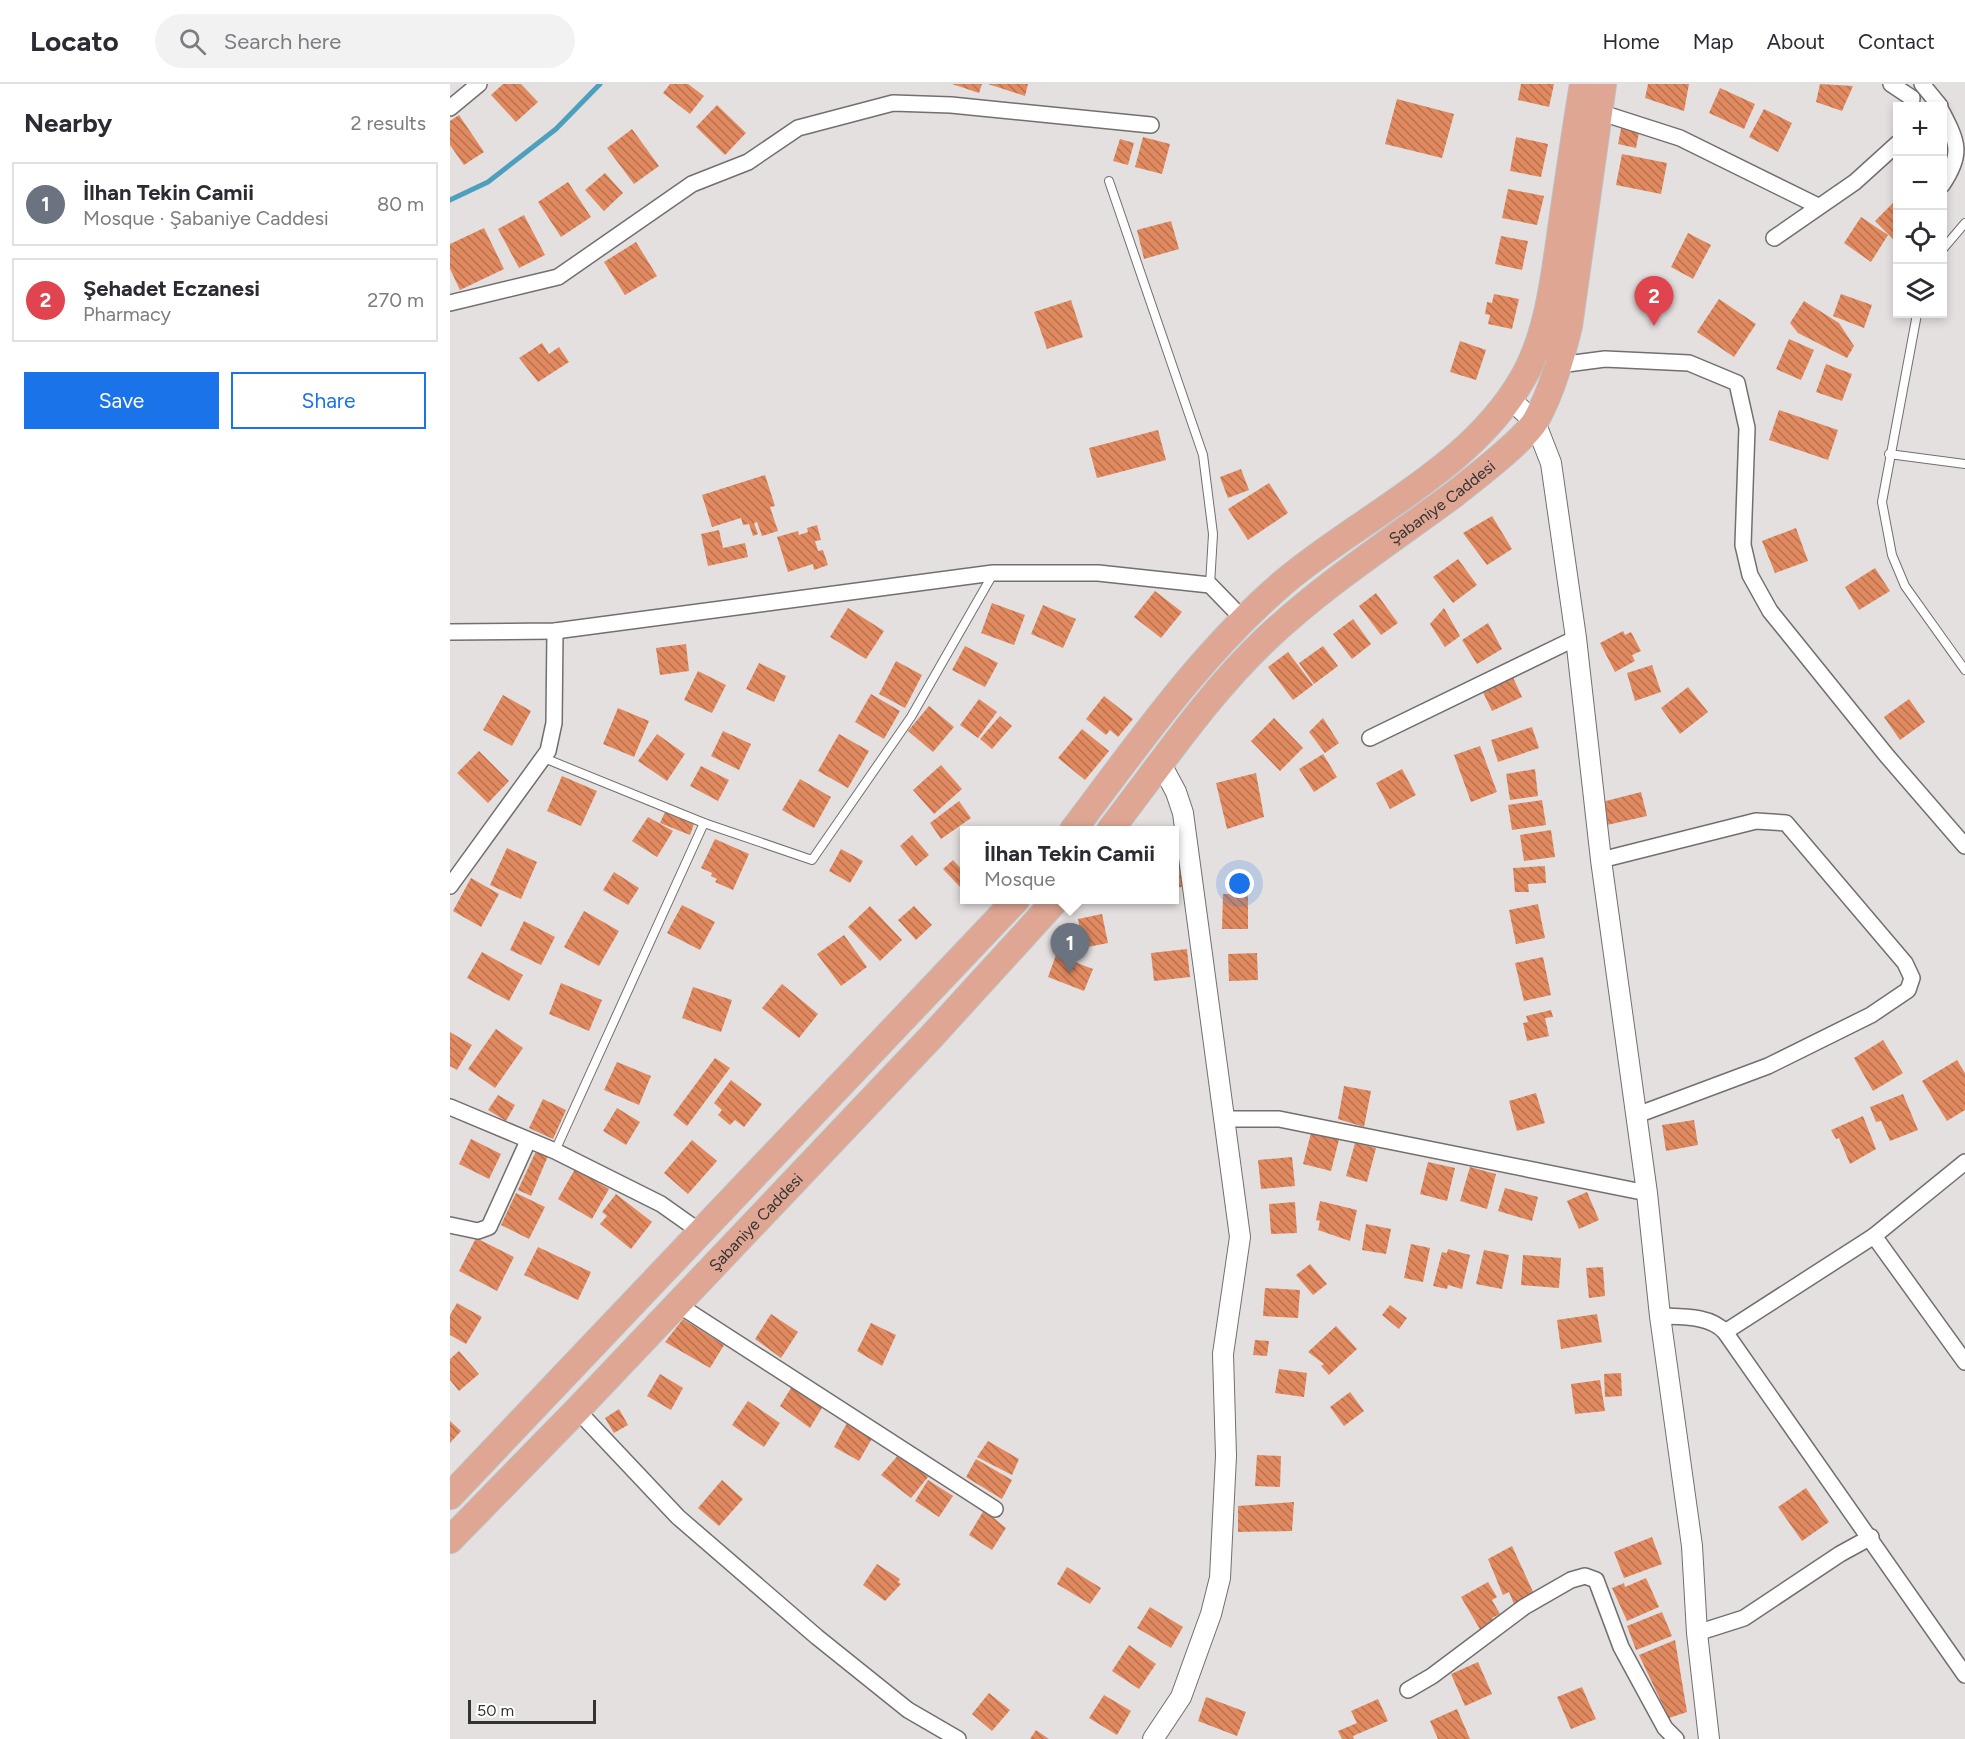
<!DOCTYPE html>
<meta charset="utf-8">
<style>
body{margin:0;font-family:Figtree,sans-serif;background:#f2f2f3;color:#2b2b33}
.controls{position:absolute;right:18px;top:18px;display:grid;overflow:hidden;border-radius:0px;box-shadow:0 3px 9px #0003}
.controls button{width:54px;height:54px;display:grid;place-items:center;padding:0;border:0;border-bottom:2px solid #e1e1e2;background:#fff;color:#2b2b33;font:30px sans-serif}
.scale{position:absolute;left:18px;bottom:15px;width:128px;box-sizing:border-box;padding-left:6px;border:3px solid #343332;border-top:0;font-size:16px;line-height:21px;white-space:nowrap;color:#343332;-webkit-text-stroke:4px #fff;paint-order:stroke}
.you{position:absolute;left:790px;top:800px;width:21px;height:21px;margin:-15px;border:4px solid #fff;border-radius:50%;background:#1a73e8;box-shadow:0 0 0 9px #1a73e833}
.badge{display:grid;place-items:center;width:39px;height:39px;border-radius:50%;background:#1a73e8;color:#fff;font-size:20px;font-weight:700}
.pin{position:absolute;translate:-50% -50px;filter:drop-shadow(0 2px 3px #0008)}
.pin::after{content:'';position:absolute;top:32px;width:21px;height:18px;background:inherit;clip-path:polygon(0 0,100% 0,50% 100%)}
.popup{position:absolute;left:510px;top:742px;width:219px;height:78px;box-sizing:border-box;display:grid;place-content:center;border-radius:0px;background:#fff;filter:drop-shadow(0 2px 4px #0005);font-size:20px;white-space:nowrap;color:#7c7c81}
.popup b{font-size:22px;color:#2b2b33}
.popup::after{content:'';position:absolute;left:50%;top:100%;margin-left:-12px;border:12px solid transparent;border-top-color:#fff}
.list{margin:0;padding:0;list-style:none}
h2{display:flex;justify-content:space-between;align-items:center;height:78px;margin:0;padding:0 24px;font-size:26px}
h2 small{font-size:20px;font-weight:400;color:#7c7c81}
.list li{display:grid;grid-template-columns:39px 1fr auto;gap:18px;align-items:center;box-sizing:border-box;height:84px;margin:0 12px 12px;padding:0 12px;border:2px solid #e1e1e2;border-radius:0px}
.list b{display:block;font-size:22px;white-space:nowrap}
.list p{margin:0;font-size:20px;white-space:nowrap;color:#7c7c81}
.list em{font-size:20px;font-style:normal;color:#7c7c81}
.actions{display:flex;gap:12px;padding:18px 24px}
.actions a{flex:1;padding:14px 0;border:2px solid #1a73e8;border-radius:0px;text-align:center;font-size:21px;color:#1a73e8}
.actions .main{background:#1a73e8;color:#fff}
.icon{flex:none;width:33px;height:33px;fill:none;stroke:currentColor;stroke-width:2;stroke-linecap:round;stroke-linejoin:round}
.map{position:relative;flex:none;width:1515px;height:1655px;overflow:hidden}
header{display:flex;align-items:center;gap:36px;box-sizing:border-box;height:84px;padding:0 30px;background:#fff;border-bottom:2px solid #e1e1e2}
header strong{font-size:28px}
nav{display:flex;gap:33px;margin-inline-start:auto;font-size:21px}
.search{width:420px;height:54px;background:#f2f2f3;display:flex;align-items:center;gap:15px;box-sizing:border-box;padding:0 21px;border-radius:33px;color:#7c7c81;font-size:22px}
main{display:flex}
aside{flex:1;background:#fff}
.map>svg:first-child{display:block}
</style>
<header>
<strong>Locato</strong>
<div class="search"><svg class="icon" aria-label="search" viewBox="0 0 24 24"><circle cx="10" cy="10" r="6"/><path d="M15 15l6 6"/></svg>Search here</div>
<nav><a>Home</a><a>Map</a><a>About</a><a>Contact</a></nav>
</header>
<main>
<aside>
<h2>Nearby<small>2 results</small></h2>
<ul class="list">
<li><span class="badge" style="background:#6b7280">1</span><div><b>İlhan Tekin Camii</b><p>Mosque · Şabaniye Caddesi</p></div><em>80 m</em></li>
<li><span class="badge" style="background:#e0444e">2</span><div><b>Şehadet Eczanesi</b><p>Pharmacy</p></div><em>270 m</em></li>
</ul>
<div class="actions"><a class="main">Save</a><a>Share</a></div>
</aside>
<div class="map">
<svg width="1515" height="1655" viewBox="0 0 1515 1655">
<defs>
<pattern id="building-back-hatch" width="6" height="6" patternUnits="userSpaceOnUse" patternTransform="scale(1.5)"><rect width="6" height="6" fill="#e18a60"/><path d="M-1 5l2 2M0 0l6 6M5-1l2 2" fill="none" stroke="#b77150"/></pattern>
</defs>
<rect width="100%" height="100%" fill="#e4e0df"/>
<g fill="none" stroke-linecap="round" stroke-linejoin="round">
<polyline stroke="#4ca0bd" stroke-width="5" points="0,116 38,98 106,45 150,0"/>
</g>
<g fill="url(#building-back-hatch)">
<polygon points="53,0 71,0 88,18 66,38 41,11"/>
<polygon points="220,0 238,0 254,12 240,30 213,9"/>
<polygon points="502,0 532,0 529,9"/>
<polygon points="538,0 578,0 575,12"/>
<polygon points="1071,0 1104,0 1099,23 1068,16"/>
<polygon points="1198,0 1239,0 1234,27 1195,14"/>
<polygon points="1370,0 1403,2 1392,27 1366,18"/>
<polygon points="1270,4 1305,20 1294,45 1259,29"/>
<polygon points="947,15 1004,30 992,74 935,60"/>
<polygon points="267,21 296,49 275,71 246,43"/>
<polygon points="1314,25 1342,39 1328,68 1299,53"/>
<polygon points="9,31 34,68 14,81 0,61 0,37"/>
<polygon points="1172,40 1190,43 1186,64 1168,60"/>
<polygon points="182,45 209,82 184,100 157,64"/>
<polygon points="693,53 720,60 712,90 685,83"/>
<polygon points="1066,53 1098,60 1091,93 1060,87"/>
<polygon points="670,55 684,59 678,81 663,77"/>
<polygon points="1172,70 1217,79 1211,110 1166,101"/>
<polygon points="155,89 173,109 154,127 135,106"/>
<polygon points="118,98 141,133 111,153 88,118"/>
<polygon points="1058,105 1094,112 1087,141 1052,134"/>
<polygon points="1445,117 1448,151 1443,155 1425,137"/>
<polygon points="74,131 95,171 69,184 48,145"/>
<polygon points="1411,133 1438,151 1421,178 1394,159"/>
<polygon points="721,137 729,165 694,175 687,146"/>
<polygon points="34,144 54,185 10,206 0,185 0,160"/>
<polygon points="1238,149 1261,161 1243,195 1221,183"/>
<polygon points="1051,152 1078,157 1072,186 1045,180"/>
<polygon points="186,158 207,192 175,211 154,178"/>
<polygon points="1044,210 1069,215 1062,245 1038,240 1040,231 1035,230 1037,218 1042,219"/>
<polygon points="1391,210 1422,221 1414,244 1383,232"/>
<polygon points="1269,215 1306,240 1284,273 1247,248"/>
<polygon points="621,216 633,253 597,265 584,228"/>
<polygon points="1354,217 1389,239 1404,262 1397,274 1348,249 1340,239"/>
<polygon points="1339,255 1364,266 1351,296 1326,285"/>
<polygon points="1010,257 1036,266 1026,296 1000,288"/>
<polygon points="92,259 99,270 109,263 119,278 88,298 69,274"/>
<polygon points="1376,280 1402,290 1392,317 1366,308"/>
<polygon points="1329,326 1388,346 1378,376 1319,356"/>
<polygon points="708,346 716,376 647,394 639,364"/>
<polygon points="791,385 799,406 778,414 770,393"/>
<polygon points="315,391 325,422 320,423 328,447 312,452 307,438 304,439 308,450 303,452 299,440 293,441 291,434 262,443 252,411"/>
<polygon points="819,399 838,429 798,456 778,425"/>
<polygon points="1042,432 1062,465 1037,481 1013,449"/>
<polygon points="367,441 371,456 365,457 368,467 373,466 378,481 364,486 363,480 338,488 327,453 348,447 349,451 358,448 357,444"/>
<polygon points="1346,444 1358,477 1325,489 1312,457"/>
<polygon points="269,446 273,464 295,459 298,473 258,482 251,450"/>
<polygon points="1008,475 1027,501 1003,519 983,493"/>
<polygon points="1425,484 1440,507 1409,526 1395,503"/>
<polygon points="705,507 732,528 711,554 684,533"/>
<polygon points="926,509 948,539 931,551 909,522"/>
<polygon points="542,519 575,531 564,561 531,549"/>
<polygon points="593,521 626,535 613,564 581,550"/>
<polygon points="398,524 434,547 416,575 380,553"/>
<polygon points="994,524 1010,552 995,563 980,540"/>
<polygon points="903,535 921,560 902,575 883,550"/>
<polygon points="1038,539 1052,565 1027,580 1012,556"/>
<polygon points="1173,547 1175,551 1181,548 1191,567 1182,571 1185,577 1165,588 1150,559"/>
<polygon points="236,560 239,587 210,591 206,564"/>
<polygon points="515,562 548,579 535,603 502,586"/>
<polygon points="873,562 888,582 864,600 849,579"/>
<polygon points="838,568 863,601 843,616 818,583"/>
<polygon points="446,577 472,591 455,624 429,610"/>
<polygon points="309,579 336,592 324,618 296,605"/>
<polygon points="1202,581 1211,608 1185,617 1177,589"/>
<polygon points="248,587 276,601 262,629 234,616"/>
<polygon points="1061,589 1072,613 1042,627 1031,604"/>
<polygon points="1238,603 1258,628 1230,650 1211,624"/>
<polygon points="421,610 450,627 434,655 405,638"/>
<polygon points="53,611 81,627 62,662 33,646"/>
<polygon points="654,612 683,635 668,653 660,646 656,651 636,635"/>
<polygon points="529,615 547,628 528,654 510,641"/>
<polygon points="1459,615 1475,638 1450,656 1434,633"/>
<polygon points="479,622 504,643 483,668 458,647"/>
<polygon points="168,624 199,637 184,673 153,660"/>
<polygon points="550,632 562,642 542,665 530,655"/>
<polygon points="824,634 853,664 830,687 801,657"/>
<polygon points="873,634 889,659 875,669 859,648"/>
<polygon points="1082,643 1089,664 1048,678 1041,656"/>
<polygon points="632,645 659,667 635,696 608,674"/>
<polygon points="273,647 301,660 289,686 261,672"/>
<polygon points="207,650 235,670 217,697 188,677"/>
<polygon points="389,650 419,667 398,704 368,687"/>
<polygon points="1030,662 1047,708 1021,718 1004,671"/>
<polygon points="29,667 59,697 38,719 7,689"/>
<polygon points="873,670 887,693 864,708 849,685"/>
<polygon points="491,681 512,705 484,730 463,706"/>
<polygon points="251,682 279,696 268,717 240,702"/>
<polygon points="952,685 966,711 940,725 926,699"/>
<polygon points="1085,685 1088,712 1060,716 1056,690"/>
<polygon points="806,689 814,733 777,745 766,699"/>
<polygon points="112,692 147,707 131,742 97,727"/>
<polygon points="350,695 381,713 364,744 332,726"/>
<polygon points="1191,708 1197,732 1157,741 1152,718"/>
<polygon points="1092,716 1096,741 1062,746 1058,721"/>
<polygon points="509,717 521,734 491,755 480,739"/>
<polygon points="215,728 244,740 240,751 210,739"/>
<polygon points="198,733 223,747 207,773 182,757"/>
<polygon points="723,742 732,751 738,802 725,804 725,746 712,746 712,744"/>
<polygon points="1101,746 1105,773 1074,777 1070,751"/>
<polygon points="462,751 479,771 466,782 450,762"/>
<polygon points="265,755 299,770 283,806 265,798 267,795 261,792 262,789 251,784"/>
<polygon points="57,764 87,778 71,815 40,801"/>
<polygon points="391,765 413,777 400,799 379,787"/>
<polygon points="503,776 515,789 515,798 510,803 493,785"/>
<polygon points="1095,782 1096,799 1078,800 1079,808 1065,808 1063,784"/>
<polygon points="164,788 189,804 178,821 153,806"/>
<polygon points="21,794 49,810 31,843 3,827"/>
<polygon points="773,810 798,810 798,845 772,845"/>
<polygon points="1088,820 1095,854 1066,860 1059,826"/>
<polygon points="232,821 265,838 250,866 217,849"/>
<polygon points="420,822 452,856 430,877 398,843"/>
<polygon points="464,822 482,841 466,856 448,836"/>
<polygon points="134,827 169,847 149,882 114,863"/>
<polygon points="652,830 658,859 633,864 628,835"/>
<polygon points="74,837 105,853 91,881 60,866"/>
<polygon points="394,851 417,883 391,902 367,870"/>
<polygon points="737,865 740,893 704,897 701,869"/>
<polygon points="32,868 73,891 59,917 17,894"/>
<polygon points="807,869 808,896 779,897 778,870"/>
<polygon points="606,871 643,885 634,907 598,893"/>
<polygon points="1093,873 1101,911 1074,917 1065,879"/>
<polygon points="111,899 152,916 139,947 99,930"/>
<polygon points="332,900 368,930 349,954 312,924"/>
<polygon points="243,903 282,916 271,948 232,934"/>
<polygon points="1101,926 1103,933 1095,934 1099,952 1077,957 1073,939 1078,938 1076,932"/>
<polygon points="46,945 73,964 45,1004 18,985"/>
<polygon points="0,948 22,961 7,986 0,982"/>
<polygon points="1433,956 1453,989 1423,1007 1404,974"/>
<polygon points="265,974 280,984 237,1042 223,1031"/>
<polygon points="1507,976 1515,989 1515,1026 1497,1037 1472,997"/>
<polygon points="167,978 201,992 189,1021 154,1006"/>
<polygon points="281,996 312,1020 294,1043 285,1036 280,1041 268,1031 272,1026 264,1019"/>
<polygon points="894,1002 921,1007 914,1043 888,1035"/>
<polygon points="1086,1009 1095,1039 1067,1047 1059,1017"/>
<polygon points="1453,1010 1468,1046 1440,1057 1431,1037 1426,1038 1420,1023"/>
<polygon points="48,1011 65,1021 56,1037 38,1026"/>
<polygon points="93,1015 116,1026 103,1055 79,1044"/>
<polygon points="167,1024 190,1038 176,1061 153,1047"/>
<polygon points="1413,1032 1426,1065 1400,1080 1389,1054 1386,1055 1381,1046"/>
<polygon points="1244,1036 1248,1061 1216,1067 1212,1041"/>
<polygon points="862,1045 890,1052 881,1087 853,1080"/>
<polygon points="21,1055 51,1070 39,1095 9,1080"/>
<polygon points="242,1056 267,1077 238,1110 214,1089"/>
<polygon points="905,1059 926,1064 917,1098 896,1092"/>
<polygon points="86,1067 98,1072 81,1112 68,1106"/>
<polygon points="842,1073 845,1102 811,1105 808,1076"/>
<polygon points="978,1078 1005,1084 997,1117 970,1110"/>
<polygon points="1020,1083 1046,1090 1037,1125 1010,1117"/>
<polygon points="125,1085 159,1105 142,1135 108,1115"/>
<polygon points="1055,1104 1088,1113 1082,1137 1048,1127"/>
<polygon points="1137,1108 1149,1136 1129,1145 1117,1117"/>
<polygon points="66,1109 95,1123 79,1155 51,1141"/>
<polygon points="166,1110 202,1138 181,1165 150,1140 157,1132 152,1128"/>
<polygon points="870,1117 907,1126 900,1157 868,1146 870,1137 866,1136"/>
<polygon points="845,1118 847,1149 821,1150 819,1120"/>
<polygon points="916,1140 941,1145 936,1170 912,1166"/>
<polygon points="26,1154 64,1173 47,1207 9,1187"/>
<polygon points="961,1160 980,1164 973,1198 954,1194"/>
<polygon points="88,1163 141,1188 128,1216 74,1191"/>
<polygon points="998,1165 1020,1171 1012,1205 998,1201 997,1205 983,1202 992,1168 997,1169"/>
<polygon points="1034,1166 1059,1171 1052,1205 1026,1200"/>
<polygon points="1073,1171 1111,1174 1109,1204 1071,1201"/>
<polygon points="860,1180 877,1200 863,1211 846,1191"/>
<polygon points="1153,1183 1155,1212 1139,1214 1136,1184"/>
<polygon points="815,1204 850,1206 848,1234 813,1232"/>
<polygon points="7,1219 32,1233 16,1260 0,1251 0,1231"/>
<polygon points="940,1221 957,1234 949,1245 932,1231"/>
<polygon points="321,1230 348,1248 331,1274 305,1255"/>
<polygon points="1147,1230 1152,1258 1111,1265 1107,1236"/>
<polygon points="233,1235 274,1261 260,1284 215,1258"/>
<polygon points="421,1239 446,1251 432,1282 407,1267"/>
<polygon points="886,1242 907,1265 879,1291 871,1282 874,1280 858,1268"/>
<polygon points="805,1256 819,1257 817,1272 803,1271"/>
<polygon points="9,1267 29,1290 9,1307 0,1296 0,1275"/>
<polygon points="829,1285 857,1289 854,1313 825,1309"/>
<polygon points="1171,1289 1172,1312 1155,1313 1154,1290"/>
<polygon points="210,1290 233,1304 221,1326 197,1312"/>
<polygon points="1150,1296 1155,1327 1125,1330 1121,1300"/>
<polygon points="344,1299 376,1317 360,1344 330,1322"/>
<polygon points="900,1308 914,1327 894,1342 880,1323"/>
<polygon points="298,1317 330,1339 314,1363 282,1341"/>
<polygon points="169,1325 178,1341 164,1349 155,1334"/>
<polygon points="0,1337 11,1347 0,1359"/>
<polygon points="398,1337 424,1351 409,1377 384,1363"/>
<polygon points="538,1357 569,1375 562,1391 527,1373"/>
<polygon points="450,1369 478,1393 461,1414 431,1391"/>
<polygon points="807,1371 831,1372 830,1403 805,1402"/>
<polygon points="526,1375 562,1396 552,1415 516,1393"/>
<polygon points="272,1396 293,1415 269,1442 248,1424"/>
<polygon points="478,1396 503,1412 489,1433 465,1417"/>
<polygon points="1356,1404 1379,1438 1352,1457 1328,1423"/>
<polygon points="844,1418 842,1447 788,1448 788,1422"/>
<polygon points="534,1426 556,1444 542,1466 519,1451"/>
<polygon points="1202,1453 1212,1480 1174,1494 1164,1468"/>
<polygon points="1062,1462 1084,1510 1064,1520 1059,1508 1053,1511 1038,1475"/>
<polygon points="427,1480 450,1495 448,1498 451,1500 435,1517 413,1501"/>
<polygon points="617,1483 651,1504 640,1520 607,1500"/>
<polygon points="1196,1494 1209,1523 1177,1537 1162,1504 1174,1499 1175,1503"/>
<polygon points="1038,1498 1047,1513 1042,1516 1050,1530 1042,1534 1045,1539 1031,1547 1011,1513"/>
<polygon points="700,1523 733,1543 721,1564 687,1544"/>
<polygon points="1212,1528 1222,1552 1186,1566 1177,1542"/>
<polygon points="1225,1556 1237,1628 1219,1634 1189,1571"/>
<polygon points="679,1561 706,1580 689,1605 662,1587"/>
<polygon points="1028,1578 1042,1610 1015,1622 1001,1590"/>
<polygon points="1132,1603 1146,1635 1121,1645 1107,1613"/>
<polygon points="539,1609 560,1626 542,1647 522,1630"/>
<polygon points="654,1611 681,1627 667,1651 639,1634"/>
<polygon points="756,1613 796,1628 787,1652 748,1637"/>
<polygon points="928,1615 938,1637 903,1652 904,1655 892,1655 888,1647 907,1639 901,1627"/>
<polygon points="1007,1625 1020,1655 988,1655 980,1637"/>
<polygon points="586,1646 599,1655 580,1655"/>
</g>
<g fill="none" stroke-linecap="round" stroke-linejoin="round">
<g stroke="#726f6e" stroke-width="10">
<g id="service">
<polyline points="659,97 753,371 763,450 760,501"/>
<polyline points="1492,166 1515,139"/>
<polyline points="1467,230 1432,418 1442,471 1455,502 1515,586"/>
<polyline points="1439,370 1515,380"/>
<polyline points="94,674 254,739 362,776 461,633 543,490"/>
<polyline points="105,1067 254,739"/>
</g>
</g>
<g stroke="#726f6e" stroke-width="18">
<g id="minor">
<polyline points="1441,0 1462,14 1461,22"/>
<polyline points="1472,0 1490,22"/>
<polyline points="0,24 29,0"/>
<polyline points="1149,28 1230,54 1368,122"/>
<path d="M1492,28c16,31 21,42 0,73"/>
<polyline points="1324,154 1405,98 1448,59"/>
<polyline points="0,219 108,193 242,100 298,78 348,44 443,19 501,21 701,41"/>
<polyline points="1103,279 1109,281 1155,275 1239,279 1287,299 1297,344 1293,461 1300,491 1320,527 1437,672 1515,762"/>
<polyline points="0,548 105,547 543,489 648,489 760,501 794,536"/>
<polyline points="920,654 1126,554"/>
<polyline points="1151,776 1306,737 1336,739 1455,879 1462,894 1458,906 1421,931 1318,982 1187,1031"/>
<polyline points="0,802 98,667 104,639 105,547"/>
<polyline points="0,1023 105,1067 211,1120 252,1149"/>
<polyline points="774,1035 829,1035 1197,1109"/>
<polyline points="0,1141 28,1147 39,1143 78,1057"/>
<polyline points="1424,1152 1515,1278"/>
<polyline points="227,1220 545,1425"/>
<path d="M1210,1232c21,1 50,-1 65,16l149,-96 91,-74"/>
<polyline points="1275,1248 1515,1591"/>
<polyline points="127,1326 228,1433 367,1553 458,1626 508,1655"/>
<polyline points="1247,1549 1294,1534 1390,1470 1421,1453"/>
<polyline points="958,1606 982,1592 1074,1523 1121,1496 1135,1492 1146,1496 1171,1563 1215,1644 1226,1655"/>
</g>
</g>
<g stroke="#726f6e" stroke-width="22">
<g id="tertiary">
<polyline points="1059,314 1085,338 1101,379 1126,554 1151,776 1197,1109 1210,1232 1242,1462 1247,1549 1259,1655"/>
<polyline points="703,1655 731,1613 761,1530 770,1494 776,1372 773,1270 790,1153 733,729 726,708 711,680"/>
</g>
</g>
<g stroke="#bebebd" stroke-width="28">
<g id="trunk">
<path d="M623,746c66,-87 128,-177 211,-248 78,-66 188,-113 240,-206 24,-43 30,-98 37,-147 7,-48 14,-97 22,-145"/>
<path id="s1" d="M660,746c50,-64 96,-134 155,-190 57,-54 123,-97 187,-144 20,-16 72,-55 84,-76 16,-29 25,-62 33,-94l34,-242"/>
<polyline points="0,1412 566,816"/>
<path id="s2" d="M0,1456l127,-130 355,-374 124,-136"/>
</g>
</g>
<use href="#service" stroke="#fff" stroke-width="8"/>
<use href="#minor" stroke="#fff" stroke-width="15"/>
<use href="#tertiary" stroke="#fff" stroke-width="20"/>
<use href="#trunk" stroke="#dfa694" stroke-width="26"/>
</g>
<g text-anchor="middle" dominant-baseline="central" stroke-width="5" stroke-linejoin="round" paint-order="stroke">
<g font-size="16" fill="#343332" stroke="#fff">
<text stroke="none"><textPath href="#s1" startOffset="470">Şabaniye Caddesi</textPath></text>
<text stroke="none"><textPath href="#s2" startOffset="441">Şabaniye Caddesi</textPath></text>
</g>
</g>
</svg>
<div class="controls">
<button>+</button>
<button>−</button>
<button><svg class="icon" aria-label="locate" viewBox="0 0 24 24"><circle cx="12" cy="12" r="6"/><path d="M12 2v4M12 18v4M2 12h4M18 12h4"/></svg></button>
<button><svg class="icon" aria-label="layers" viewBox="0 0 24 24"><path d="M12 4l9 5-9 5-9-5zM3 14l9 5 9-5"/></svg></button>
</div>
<div class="scale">50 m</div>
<div class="you"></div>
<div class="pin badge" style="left:620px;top:889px;background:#6b7280">1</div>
<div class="popup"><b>İlhan Tekin Camii</b>Mosque</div>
<div class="pin badge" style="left:1204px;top:242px;background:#e0444e">2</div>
</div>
</main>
